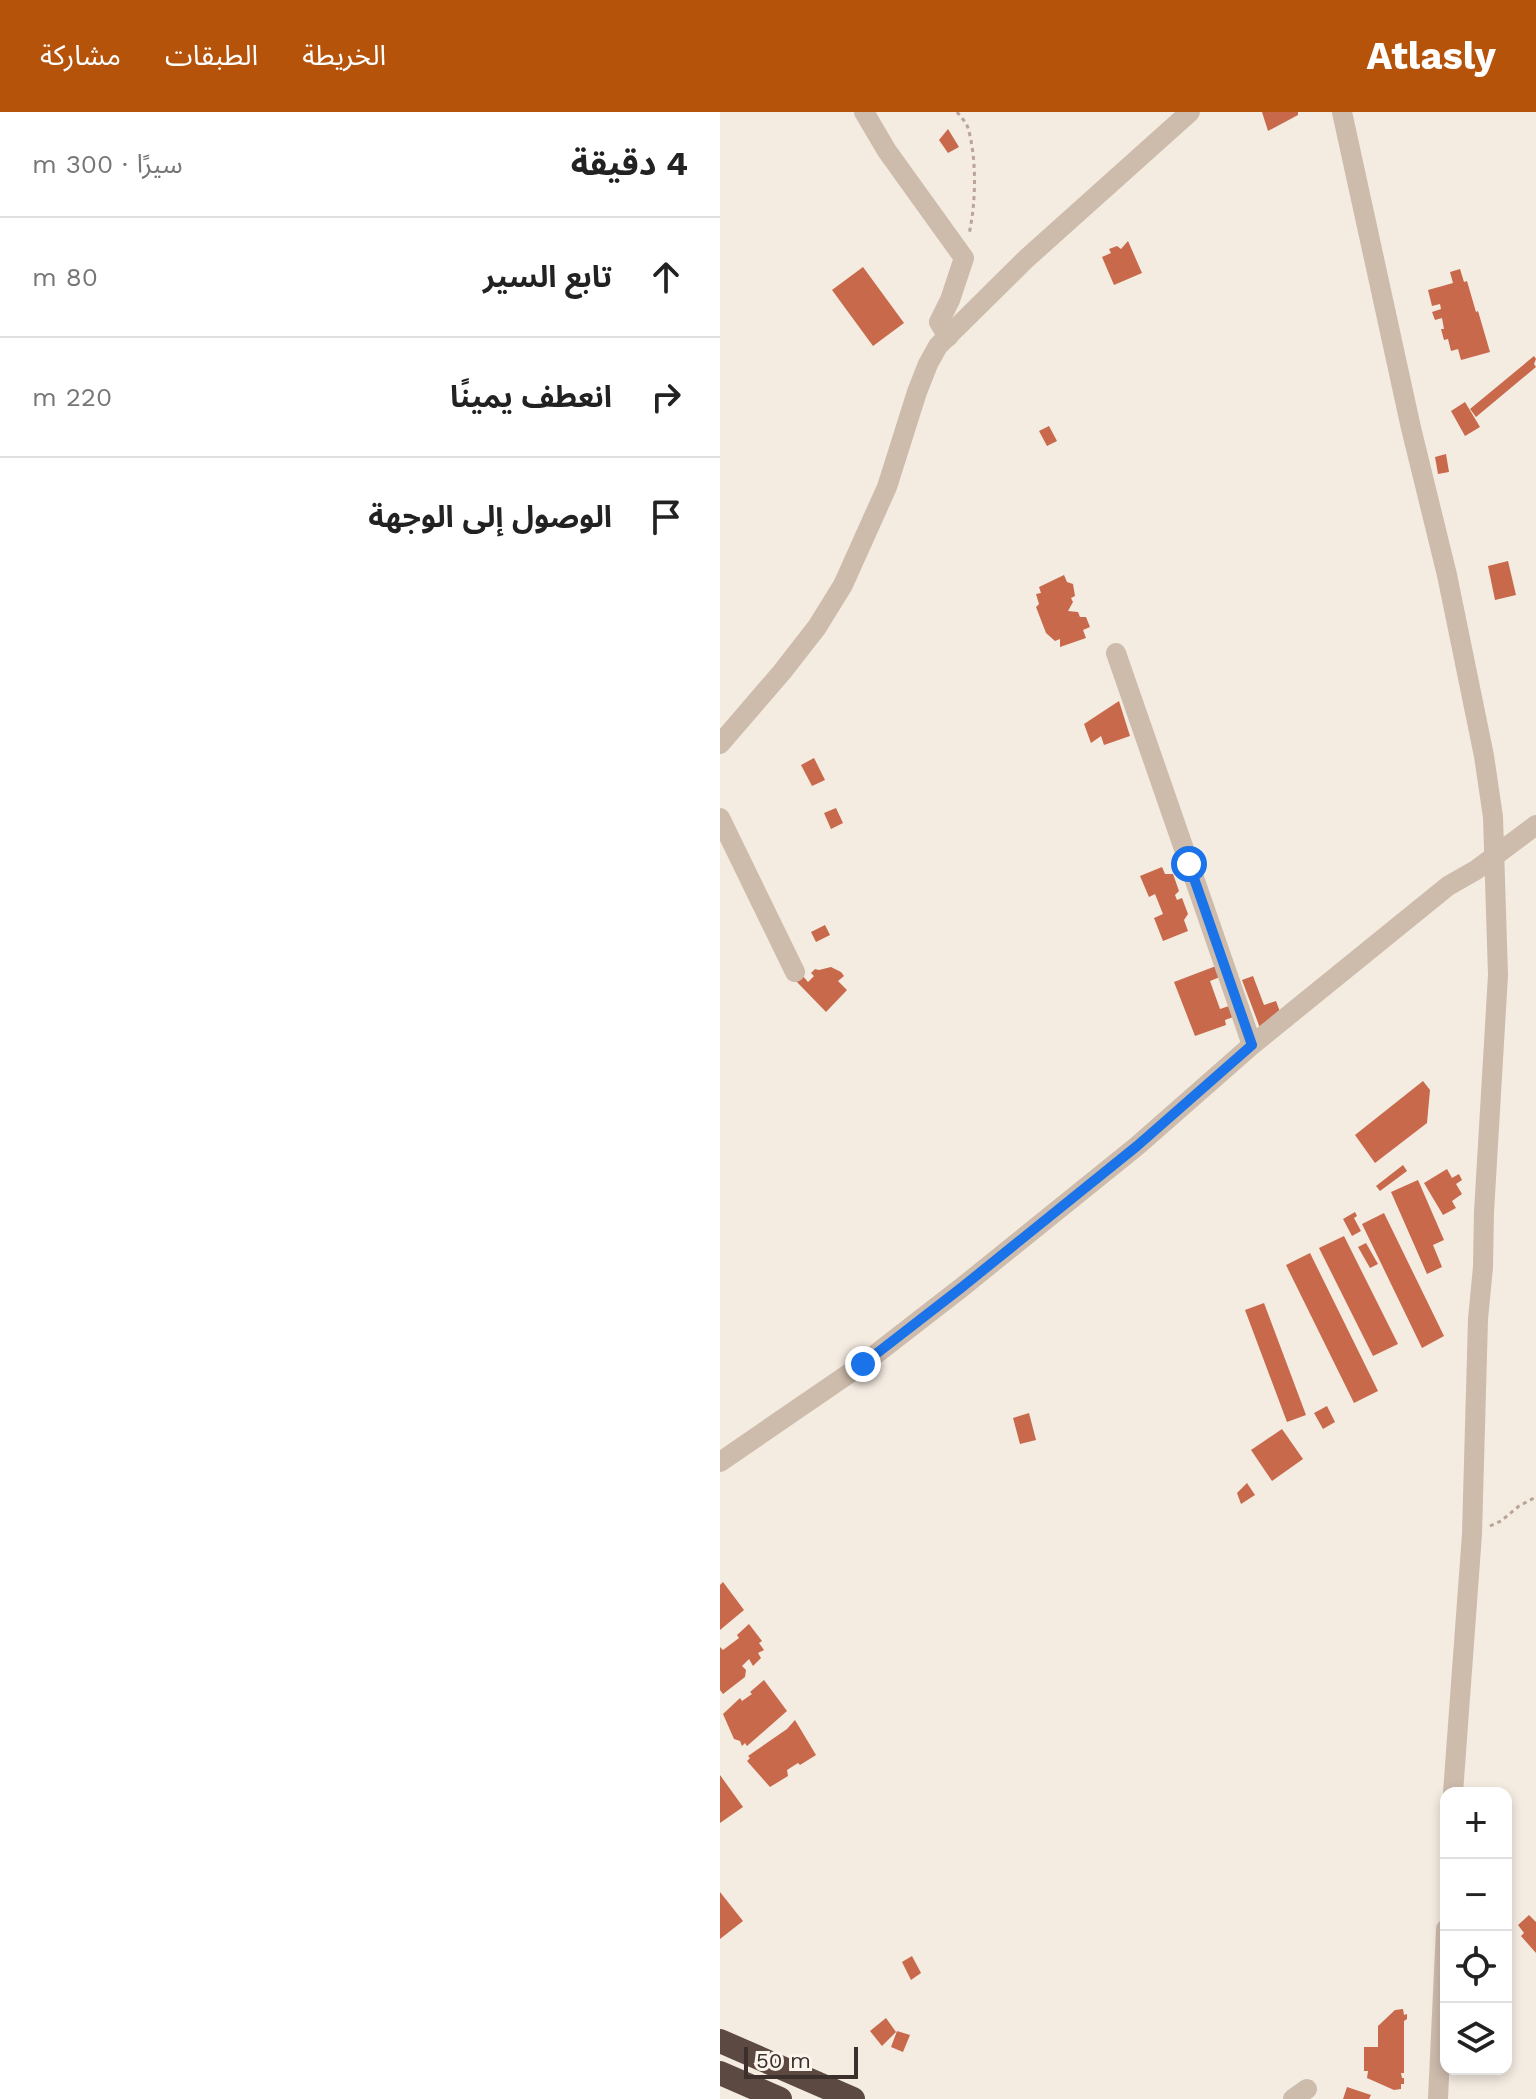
<!DOCTYPE html>
<html lang="ar">
<meta charset="utf-8">
<style>
body{margin:0;font-family:"Work Sans","Noto Sans Arabic",sans-serif;background:#f6f6f6;color:#222;direction:rtl}
.controls{position:absolute;right:24px;bottom:24px;display:grid;overflow:hidden;border-radius:16px;box-shadow:0 4px 12px #0003}
.controls button{width:72px;height:72px;display:grid;place-items:center;padding:0;border:0;border-bottom:2px solid #e0e0e0;background:#fff;color:#222;font:40px sans-serif}
.scale{position:absolute;left:24px;bottom:20px;width:114px;box-sizing:border-box;padding-left:8px;border:4px solid #3b302b;border-top:0;font-size:22px;line-height:28px;white-space:nowrap;color:#3b302b;-webkit-text-stroke:6px #fbf5ee;paint-order:stroke}
.stop{position:absolute;width:24px;height:24px;margin:-18px;border:6px solid #1a73e8;border-radius:50%;background:#fff}
.stop.end{background:#1a73e8;border-color:#fff;box-shadow:0 2px 8px #0008}
.list{margin:0;padding:0;list-style:none}
h2{display:flex;justify-content:space-between;align-items:center;height:104px;margin:0;padding:0 32px;font-size:34px}
h2 small{font-size:26px;font-weight:400;color:#767676}
.list li{display:grid;grid-template-columns:52px 1fr auto;gap:24px;align-items:center;box-sizing:border-box;height:120px;padding:0 32px;border-top:2px solid #e0e0e0}
.list b{display:block;font-size:30px;white-space:nowrap}
.list em{font-size:26px;font-style:normal;color:#767676}
.icon{flex:none;width:44px;height:44px;fill:none;stroke:currentColor;stroke-width:2;stroke-linecap:round;stroke-linejoin:round}
.map{position:relative;flex:none;width:816px;height:1987px;overflow:hidden;direction:ltr}
header{display:flex;align-items:center;gap:48px;box-sizing:border-box;height:112px;padding:0 40px;background:#b45309;color:#fff}
header strong{font-size:38px}
nav{display:flex;gap:44px;margin-inline-start:auto;font-size:28px}
main{display:flex}
aside{flex:1;background:#fff}
.map>svg:first-child{display:block}
</style>
<header>
<strong>Atlasly</strong>
<nav><a>الخريطة</a><a>الطبقات</a><a>مشاركة</a></nav>
</header>
<main>
<div class="map">
<svg width="816" height="1987" viewBox="0 0 816 1987">
<rect width="100%" height="100%" fill="#f4ebe1"/>
<g fill="#c8694b">
<polygon points="542,0 578,0 578,3 548,19"/>
<polygon points="228,17 239,35 228,41 219,28"/>
<polygon points="408,129 422,161 394,173 382,145 391,141 389,137 397,134 401,137"/>
<polygon points="143,155 184,211 153,234 112,178"/>
<polygon points="740,157 744,170 747,169 756,200 758,199 770,240 741,248 738,237 731,239 728,227 724,228 721,217 724,217 722,206 715,208 712,200 721,197 720,192 712,194 708,178 733,171 730,160"/>
<polygon points="814,244 816,247 814,252 816,255 756,305 750,297"/>
<polygon points="745,290 760,315 745,324 731,299"/>
<polygon points="329,314 337,329 327,334 319,319"/>
<polygon points="726,342 729,360 718,362 715,345"/>
<polygon points="788,449 796,483 775,488 768,454"/>
<polygon points="344,463 347,470 353,472 355,484 351,486 353,490 348,499 358,500 360,505 366,505 370,515 363,518 366,526 340,535 340,527 335,529 326,521 316,495 319,492 316,482 321,481 319,475"/>
<polygon points="399,589 410,624 384,633 381,624 371,631 364,612"/>
<polygon points="94,646 105,668 92,674 81,653"/>
<polygon points="116,696 123,711 111,717 104,701"/>
<polygon points="442,755 445,762 453,762 459,779 455,783 457,788 462,786 468,802 464,808 468,819 443,829 434,806 443,802 435,782 429,785 420,764"/>
<polygon points="105,813 110,823 96,830 91,820"/>
<polygon points="496,854 500,865 490,869 500,897 509,894 513,905 505,908 506,913 475,924 454,870"/>
<polygon points="111,855 121,860 124,864 118,869 127,878 106,900 76,869 82,863 88,870 94,864 91,861 95,857 99,858"/>
<polygon points="533,864 544,893 556,889 563,908 540,916 522,868"/>
<polygon points="703,969 710,978 707,1011 655,1051 635,1023"/>
<polygon points="683,1053 687,1059 660,1079 656,1074"/>
<polygon points="727,1057 732,1066 739,1062 742,1068 736,1072 742,1082 732,1089 736,1096 723,1103 704,1071"/>
<polygon points="698,1068 724,1128 713,1133 722,1155 707,1162 671,1080"/>
<polygon points="635,1100 637,1104 634,1106 641,1119 632,1124 623,1107"/>
<polygon points="664,1101 724,1224 702,1236 642,1112"/>
<polygon points="624,1124 678,1232 653,1244 599,1136"/>
<polygon points="646,1131 658,1152 650,1156 638,1135"/>
<polygon points="590,1141 658,1279 634,1291 566,1153"/>
<polygon points="544,1191 586,1303 567,1310 525,1198"/>
<polygon points="607,1294 615,1310 603,1317 594,1301"/>
<polygon points="309,1301 316,1328 300,1332 293,1306"/>
<polygon points="562,1317 583,1347 552,1369 531,1338"/>
<polygon points="527,1371 535,1383 521,1392 517,1381"/>
<polygon points="3,1470 24,1498 0,1518 0,1473"/>
<polygon points="29,1512 42,1529 39,1531 44,1538 38,1541 41,1546 33,1554 29,1547 22,1554 26,1558 25,1565 3,1582 0,1578 0,1535 3,1538 19,1526 17,1523"/>
<polygon points="44,1568 67,1599 27,1634 25,1631 22,1634 20,1629 14,1627 3,1602 20,1586 22,1589 32,1582 30,1580"/>
<polygon points="75,1608 96,1643 80,1653 78,1651 67,1658 68,1664 50,1675 27,1649 30,1646 28,1644 67,1617"/>
<polygon points="0,1663 23,1695 0,1711"/>
<polygon points="0,1780 23,1809 0,1827"/>
<polygon points="809,1803 816,1810 816,1841 801,1824 804,1821 798,1813"/>
<polygon points="192,1844 201,1861 191,1868 182,1850"/>
<polygon points="683,1897 684,1903 687,1902 687,1907 684,1909 684,1961 681,1961 682,1966 684,1966 684,1972 681,1972 681,1977 674,1978 647,1966 648,1959 644,1959 644,1935 658,1935 658,1914 675,1898"/>
<polygon points="166,1906 176,1920 162,1934 150,1919"/>
<polygon points="177,1919 190,1923 183,1940 171,1935"/>
<polygon points="627,1975 651,1983 649,1987 623,1987"/>
</g>
<g fill="none" stroke-linecap="round" stroke-linejoin="round">
<g stroke="#b9a596" stroke-width="3" stroke-dasharray="4 4" stroke-linecap="butt">
<path d="M237,0c4,5 9,10 11,16 9,31 8,75 1,106"/>
<polyline points="770,1414 781,1409 799,1394 816,1385"/>
</g>
<g stroke="#cdbbac" stroke-width="20">
<polyline points="144,0 167,39 244,146 230,188 219,210 228,225"/>
<polyline points="622,0 691,316 727,463 764,644 773,705 778,863 764,1100 763,1155 758,1207 752,1422 733,1681"/>
<polyline points="396,541 532,933"/>
<polyline points="0,632 62,560 97,515 123,473 167,375 197,280 208,252 218,234 306,147 470,0"/>
<polyline points="0,706 75,860"/>
<polyline points="0,1350 143,1252 241,1176 417,1034 532,933 728,774 756,758 816,713"/>
<polyline points="573,1987 587,1977"/>
<polyline points="718,1987 726,1817"/>
</g>
<g stroke="#5c4a42" stroke-width="24">
<polyline points="0,1929 133,1987"/>
<polyline points="0,1961 60,1987"/>
</g>
</g>
<g fill="none" stroke-linecap="round" stroke-linejoin="round">
<polyline stroke="#1a73e8" stroke-width="10" points="143,1252 241,1176 417,1034 532,933 469,752"/>
</g>
</svg>
<div class="controls">
<button>+</button>
<button>−</button>
<button><svg class="icon" aria-label="locate" viewBox="0 0 24 24"><circle cx="12" cy="12" r="6"/><path d="M12 2v4M12 18v4M2 12h4M18 12h4"/></svg></button>
<button><svg class="icon" aria-label="layers" viewBox="0 0 24 24"><path d="M12 4l9 5-9 5-9-5zM3 14l9 5 9-5"/></svg></button>
</div>
<div class="scale">50 m</div>
<div class="stop" style="left:469px;top:752px"></div>
<div class="stop end" style="left:143px;top:1252px"></div>
</div>
<aside>
<h2>4 دقيقة<small>سيرًا · 300 m</small></h2>
<ul class="list">
<li><svg class="icon" aria-label="ahead" viewBox="0 0 24 24"><path d="M12 20V5M6 11l6-6 6 6"/></svg><div><b>تابع السير</b></div><em>80 m</em></li>
<li><svg class="icon" aria-label="right" viewBox="0 0 24 24"><path d="M7 20v-9h11M14 6l5 5-5 5"/></svg><div><b>انعطف يمينًا</b></div><em>220 m</em></li>
<li><svg class="icon" aria-label="arrive" viewBox="0 0 24 24"><path d="M6 21V4h12l-3 4 3 4H6"/></svg><div><b>الوصول إلى الوجهة</b></div></li>
</ul>
</aside>
</main>
